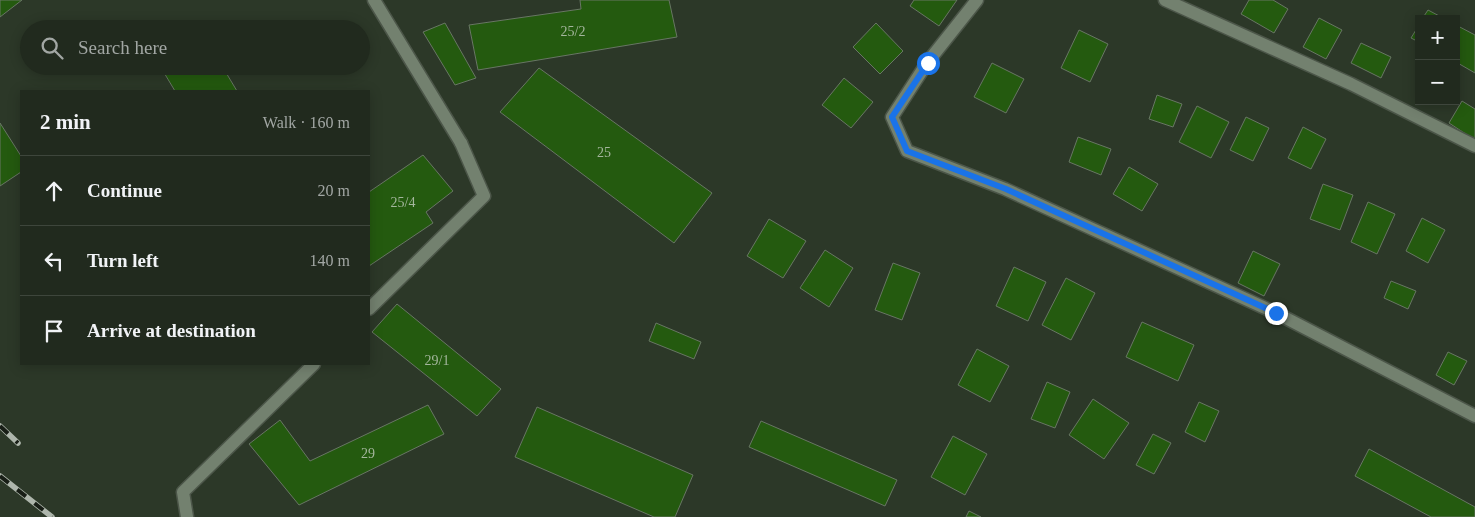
<!DOCTYPE html>
<meta charset="utf-8">
<style>
body{margin:0;font-family:Georgia,serif;background:#2d362b;color:#f1f3f6}
.controls{position:absolute;right:15px;top:15px;display:grid;overflow:hidden;border-radius:0px;box-shadow:0 2px 12px #0003}
.controls button{width:45px;height:45px;display:grid;place-items:center;padding:0;border:0;border-bottom:1px solid #3e463c;background:#212a1e;color:#f1f3f6;font:25px sans-serif}
.stop{position:absolute;width:15px;height:15px;margin:-11px;border:4px solid #1a73e8;border-radius:50%;background:#fff}
.stop.end{background:#1a73e8;border-color:#fff;box-shadow:0 1px 5px #0008}
.list{margin:0;padding:0;list-style:none}
h2{display:flex;justify-content:space-between;align-items:center;height:65px;margin:0;padding:0 20px;font-size:21px}
h2 small{font-size:16px;font-weight:400;color:#a2a7a4}
.list li{display:grid;grid-template-columns:32px 1fr auto;gap:15px;align-items:center;box-sizing:border-box;height:70px;padding:0 20px;border-top:1px solid #3e463c}
.list b{display:block;font-size:19px;white-space:nowrap}
.list em{font-size:16px;font-style:normal;color:#a2a7a4}
.icon{flex:none;width:28px;height:28px;fill:none;stroke:currentColor;stroke-width:2;stroke-linecap:round;stroke-linejoin:round}
.map{position:relative;flex:none;width:1475px;height:517px;overflow:hidden}
.search{position:absolute;background:#212a1e;box-shadow:0 2px 12px #0003;left:20px;top:20px;width:350px;height:55px;display:flex;align-items:center;gap:12px;box-sizing:border-box;padding:0 18px;border-radius:28px;color:#a2a7a4;font-size:19px}
.panel{position:absolute;background:#212a1e;box-shadow:0 2px 12px #0003;left:20px;top:90px;width:350px;height:275px;border-radius:0px}
.map>svg:first-child{display:block}
</style>
<div class="map">
<svg width="1475" height="517" viewBox="0 0 1475 517">
<rect width="100%" height="100%" fill="#2c3828"/>
<g fill="#245a0f" stroke="#687664">
<polygon points="0,0 22,0 0,17"/>
<polygon points="580,0 669,0 677,37 478,70 469,25 581,9"/>
<polygon points="914,0 957,0 939,26 910,6"/>
<polygon points="1249,0 1273,0 1288,9 1274,33 1241,14"/>
<polygon points="1428,10 1445,19 1422,19"/>
<polygon points="1319,18 1342,30 1326,59 1303,47"/>
<polygon points="445,23 476,78 455,85 423,32"/>
<polygon points="876,23 903,51 880,74 853,47"/>
<polygon points="1419,25 1419,42 1411,38"/>
<polygon points="1456,25 1475,35 1475,73 1456,62"/>
<polygon points="1079,30 1108,44 1090,82 1061,68"/>
<polygon points="1361,43 1391,57 1381,78 1351,63"/>
<polygon points="992,63 1024,79 1006,113 974,97"/>
<polygon points="160,66 222,66 237,91 175,91"/>
<polygon points="539,68 712,193 674,243 500,112"/>
<polygon points="844,78 873,102 851,128 822,105"/>
<polygon points="1157,95 1182,104 1173,127 1149,119"/>
<polygon points="1462,101 1475,109 1475,140 1449,123"/>
<polygon points="1197,106 1229,122 1211,158 1179,142"/>
<polygon points="1246,117 1269,128 1253,161 1230,150"/>
<polygon points="0,123 21,156 21,172 0,186"/>
<polygon points="1303,127 1326,139 1311,169 1288,158"/>
<polygon points="1078,137 1111,149 1101,175 1069,162"/>
<polygon points="423,155 453,191 426,212 433,223 369,266 369,192"/>
<polygon points="1129,167 1158,184 1142,211 1113,194"/>
<polygon points="1323,184 1353,195 1340,230 1310,219"/>
<polygon points="1368,202 1395,214 1377,254 1351,242"/>
<polygon points="1422,218 1445,230 1428,263 1406,251"/>
<polygon points="769,219 806,241 783,278 747,256"/>
<polygon points="825,250 853,268 829,307 800,288"/>
<polygon points="1253,251 1280,264 1264,296 1238,283"/>
<polygon points="893,263 920,273 902,320 875,310"/>
<polygon points="1014,267 1046,282 1028,321 996,306"/>
<polygon points="1066,278 1095,293 1071,340 1042,325"/>
<polygon points="1391,281 1416,291 1408,309 1384,298"/>
<polygon points="397,304 501,389 477,416 372,332"/>
<polygon points="1142,322 1194,345 1178,381 1126,357"/>
<polygon points="656,323 701,342 694,359 649,341"/>
<polygon points="977,349 1009,366 990,402 958,385"/>
<polygon points="1448,352 1467,361 1454,385 1436,375"/>
<polygon points="1047,382 1070,392 1055,428 1031,419"/>
<polygon points="1093,399 1129,423 1104,459 1069,435"/>
<polygon points="1199,402 1219,411 1205,442 1185,432"/>
<polygon points="428,405 444,434 299,505 249,444 280,420 310,461"/>
<polygon points="537,407 693,475 675,517 654,517 515,457"/>
<polygon points="761,421 897,480 885,506 749,447"/>
<polygon points="1153,434 1171,443 1154,474 1136,465"/>
<polygon points="953,436 987,454 965,495 931,477"/>
<polygon points="1369,449 1475,507 1475,517 1431,517 1355,476"/>
<polygon points="969,511 981,517 966,517"/>
</g>
<g fill="none" stroke-linecap="round" stroke-linejoin="round">
<g stroke="#4c5649" stroke-width="15">
<g id="lane">
<polyline points="369,309 484,196 461,143"/>
<polyline points="187,517 183,492 314,364"/>
</g>
</g>
<g stroke="#4c5649" stroke-width="15">
<g id="street">
<polyline points="374,0 461,143"/>
<polyline points="977,0 927,63 892,117 907,151 1005,189 1276,313 1475,416"/>
<polyline points="1165,0 1351,84 1475,146"/>
</g>
</g>
<use href="#lane" stroke="#73816f" stroke-width="12"/>
<use href="#street" stroke="#73816f" stroke-width="12"/>
<g stroke="#aeb6ac" stroke-width="5.5">
<g id="rail">
<polyline points="0,426 18,443"/>
<polyline points="0,476 52,517"/>
</g>
</g>
<use href="#rail" stroke="#181e16" stroke-width="4" stroke-dasharray="11" stroke-linecap="butt"/>
</g>
<g fill="none" stroke-linecap="round" stroke-linejoin="round">
<polyline stroke="#1a73e8" stroke-width="6" points="928,63 892,117 907,151 1006,189 1276,313"/>
</g>
<g text-anchor="middle" dominant-baseline="central" stroke-width="4.5" stroke-linejoin="round" paint-order="stroke">
<g font-size="14" fill="#a4b69d">
<text x="573" y="31">25/2</text>
<text x="604" y="152">25</text>
<text x="403" y="202">25/4</text>
<text x="437" y="360">29/1</text>
<text x="368" y="453">29</text>
</g>
</g>
</svg>
<div class="controls">
<button>+</button>
<button>−</button>
</div>
<div class="stop" style="left:928px;top:63px"></div>
<div class="stop end" style="left:1276px;top:313px"></div>
<div class="search"><svg class="icon" aria-label="search" viewBox="0 0 24 24"><circle cx="10" cy="10" r="6"/><path d="M15 15l6 6"/></svg>Search here</div>
<section class="panel">
<h2>2 min<small>Walk · 160 m</small></h2>
<ul class="list">
<li><svg class="icon" aria-label="ahead" viewBox="0 0 24 24"><path d="M12 20V5M6 11l6-6 6 6"/></svg><div><b>Continue</b></div><em>20 m</em></li>
<li><svg class="icon" aria-label="left" viewBox="0 0 24 24"><path d="M17 20v-9H6M10 6l-5 5 5 5"/></svg><div><b>Turn left</b></div><em>140 m</em></li>
<li><svg class="icon" aria-label="arrive" viewBox="0 0 24 24"><path d="M6 21V4h12l-3 4 3 4H6"/></svg><div><b>Arrive at destination</b></div></li>
</ul>
</section>
</div>
